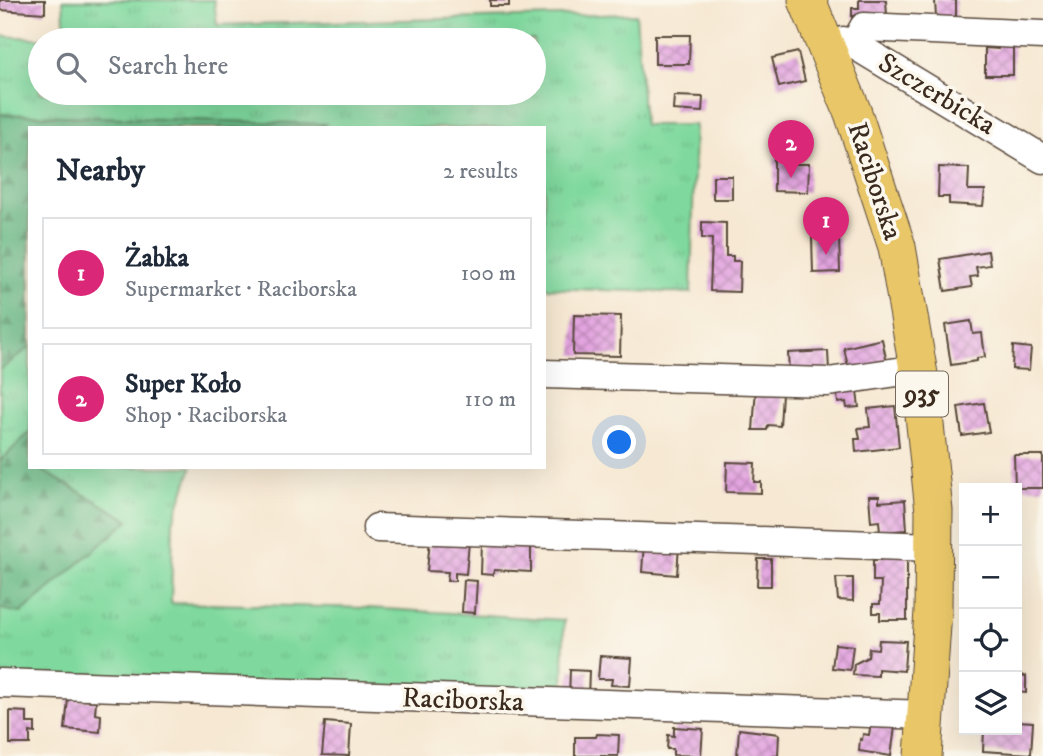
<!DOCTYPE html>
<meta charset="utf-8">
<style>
body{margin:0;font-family:"IM FELL DW Pica",serif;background:#f6f6f7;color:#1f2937}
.controls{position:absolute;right:21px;bottom:21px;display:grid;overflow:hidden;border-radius:0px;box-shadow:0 7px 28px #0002}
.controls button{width:63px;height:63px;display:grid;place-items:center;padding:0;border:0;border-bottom:2px solid #e0e1e3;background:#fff;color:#1f2937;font:35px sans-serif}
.you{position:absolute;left:620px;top:443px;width:24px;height:24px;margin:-18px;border:5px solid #fff;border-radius:50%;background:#1a73e8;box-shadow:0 0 0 10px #1a73e833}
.badge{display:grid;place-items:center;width:46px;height:46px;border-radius:50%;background:#db2777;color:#fff;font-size:23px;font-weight:700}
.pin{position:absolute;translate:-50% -58px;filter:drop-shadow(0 2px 4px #0008)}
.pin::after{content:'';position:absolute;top:37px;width:24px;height:21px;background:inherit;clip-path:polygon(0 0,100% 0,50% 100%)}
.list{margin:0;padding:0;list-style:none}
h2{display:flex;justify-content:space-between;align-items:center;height:91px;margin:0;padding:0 28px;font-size:30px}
h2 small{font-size:23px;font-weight:400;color:#747a83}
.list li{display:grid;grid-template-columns:46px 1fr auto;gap:21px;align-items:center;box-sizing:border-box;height:112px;margin:0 14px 14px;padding:0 14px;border:2px solid #e0e1e3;border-radius:0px}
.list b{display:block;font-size:26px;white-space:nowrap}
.list p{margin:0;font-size:23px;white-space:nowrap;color:#747a83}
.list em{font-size:23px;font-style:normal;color:#747a83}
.icon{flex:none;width:38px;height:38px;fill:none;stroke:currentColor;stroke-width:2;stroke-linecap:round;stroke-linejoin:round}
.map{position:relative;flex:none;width:1043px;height:756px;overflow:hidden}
.search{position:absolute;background:#fff;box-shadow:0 7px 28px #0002;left:28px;top:28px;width:518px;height:77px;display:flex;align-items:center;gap:18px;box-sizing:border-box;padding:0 24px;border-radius:38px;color:#747a83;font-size:26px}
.panel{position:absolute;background:#fff;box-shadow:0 7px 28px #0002;left:28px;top:126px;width:518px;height:343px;border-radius:0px}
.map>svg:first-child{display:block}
</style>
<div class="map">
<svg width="1043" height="756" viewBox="0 0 1043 756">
<defs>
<pattern id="grass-tufts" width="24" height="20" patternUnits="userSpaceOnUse" patternTransform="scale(1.75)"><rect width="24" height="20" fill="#7fd99e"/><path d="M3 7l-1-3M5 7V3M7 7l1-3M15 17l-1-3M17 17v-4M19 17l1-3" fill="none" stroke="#6fba88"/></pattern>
<pattern id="forest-firs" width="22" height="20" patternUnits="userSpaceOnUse" patternTransform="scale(1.75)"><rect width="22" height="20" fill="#67b985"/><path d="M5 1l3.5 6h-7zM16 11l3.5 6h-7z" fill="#56976c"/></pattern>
<pattern id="building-cross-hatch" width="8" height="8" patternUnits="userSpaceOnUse" patternTransform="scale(1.75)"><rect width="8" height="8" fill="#e3a4e0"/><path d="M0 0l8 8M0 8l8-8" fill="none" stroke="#b986b5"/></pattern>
</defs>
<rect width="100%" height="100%" fill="#fbf7ec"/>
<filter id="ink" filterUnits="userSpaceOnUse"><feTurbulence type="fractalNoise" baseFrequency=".0143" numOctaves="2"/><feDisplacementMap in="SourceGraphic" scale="14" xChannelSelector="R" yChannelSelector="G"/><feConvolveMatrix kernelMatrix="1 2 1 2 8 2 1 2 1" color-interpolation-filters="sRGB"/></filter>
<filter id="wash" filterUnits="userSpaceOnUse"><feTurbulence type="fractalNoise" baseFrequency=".00686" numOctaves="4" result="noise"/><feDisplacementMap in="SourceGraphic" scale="28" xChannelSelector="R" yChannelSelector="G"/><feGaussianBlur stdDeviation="1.57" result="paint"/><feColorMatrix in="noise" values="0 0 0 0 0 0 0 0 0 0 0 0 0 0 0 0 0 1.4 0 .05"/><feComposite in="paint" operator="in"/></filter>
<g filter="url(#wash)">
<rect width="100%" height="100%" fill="#f6e8d2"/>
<path fill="url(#grass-tufts)" stroke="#5d825e" stroke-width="2" fill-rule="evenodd" d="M63,0h151l3,25 419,-11 8,111h51l-4,168 -147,-5v-160h-514v339h162l-19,55 -2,81 197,5 196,12 -1,83 -563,-20v-647l65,4zM40,40h494v53h-494z"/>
<g fill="url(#forest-firs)" stroke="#517252" stroke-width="2">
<polygon points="0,114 325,124 319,128 30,128 30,347 0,370"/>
<polygon points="30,432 30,467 36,467 129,520 21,613 0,609 0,461"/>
</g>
<g id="blocks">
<g fill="url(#building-cross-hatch)">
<polygon points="0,0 45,0 45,13 0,10"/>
<rect x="490" y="0" width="19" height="6"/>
<polygon points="859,0 886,0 887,16 852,18 852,8 859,8"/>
<polygon points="935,0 956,0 956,17 936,18"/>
<polygon points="655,35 690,35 689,64 655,64"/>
<polygon points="998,42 1013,42 1013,75 985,75 985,48 998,49"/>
<polygon points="798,52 805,81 779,87 772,58"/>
<polygon points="674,96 703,97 702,112 673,110"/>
<polygon points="774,157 791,157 791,164 809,164 808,192 774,191"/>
<polygon points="939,167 969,168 968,190 985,190 983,206 949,204 949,197 938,197"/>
<rect x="713" y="176" width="19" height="23"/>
<polygon points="702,222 726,223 726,256 733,256 733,261 740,261 739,292 710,291 712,239 702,238"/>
<polygon points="812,237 839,237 840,272 813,273"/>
<polygon points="988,251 990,265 976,267 978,276 970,277 972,287 945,291 940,259"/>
<polygon points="574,315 621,316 620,356 573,355"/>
<polygon points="971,321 973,334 982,333 985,357 977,358 977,361 951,365 945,325"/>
<polygon points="882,339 888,368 850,376 844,348"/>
<polygon points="1013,346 1031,348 1029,370 1012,369"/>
<polygon points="828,351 829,371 789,371 788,353"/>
<polygon points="856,384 859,407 847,408 846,402 838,403 836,387"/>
<polygon points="756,388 782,393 780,426 768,425 767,430 753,430"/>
<polygon points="984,403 989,432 962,436 958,407"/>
<polygon points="895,406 899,447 856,452 855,439 860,439 858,428 870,427 868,409"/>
<polygon points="1014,455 1043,455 1043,488 1015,488"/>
<polygon points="727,462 755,463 754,482 761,482 761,493 726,492"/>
<polygon points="869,496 879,496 879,502 905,500 907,530 880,532 879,521 871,522"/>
<polygon points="430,539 469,542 466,574 455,573 455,581 447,581 448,572 427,571"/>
<polygon points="482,542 531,544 531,572 494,570 493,575 481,574"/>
<polygon points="644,542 679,545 677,575 642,572"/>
<polygon points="881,551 907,551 907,620 880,620 880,613 873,613 873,604 880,604 881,581 873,581 873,560 881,560"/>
<polygon points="758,559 771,559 771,586 757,586"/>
<polygon points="836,578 853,578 853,601 838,600"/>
<polygon points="464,580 477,581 475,613 462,612"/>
<polygon points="879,640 906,641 904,671 878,669 878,676 853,675 854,664 868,657 869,648 878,649"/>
<polygon points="835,644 853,646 850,670 832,668"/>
<polygon points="600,656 632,658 630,686 611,685 612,679 598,679"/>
<polygon points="570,670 589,671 588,698 569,697"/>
<polygon points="1017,675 1026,676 1026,693 1017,692"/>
<polygon points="68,699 96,701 95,714 101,715 100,732 65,729"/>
<polygon points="10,711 27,712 27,723 35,723 35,733 30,732 30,744 10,744"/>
<polygon points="1017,721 1033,722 1031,754 983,751 984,730 1017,730"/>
<polygon points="325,722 351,724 349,756 322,755"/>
<polygon points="871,723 895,727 891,756 859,751 860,739 862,740 863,734 869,735"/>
<polygon points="674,727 703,729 701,756 673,755 673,749 667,749 668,735 674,736"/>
<polygon points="739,729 779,734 778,756 737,756"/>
<polygon points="597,734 619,735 618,756 575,756 575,737 596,737"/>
</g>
</g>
</g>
<g filter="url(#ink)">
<use href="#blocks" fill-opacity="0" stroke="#574639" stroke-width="2"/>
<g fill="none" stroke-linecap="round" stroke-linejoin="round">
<g stroke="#574639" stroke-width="31">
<g id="minor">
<polyline points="828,45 843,41 858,47 1043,159"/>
<polyline points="854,45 864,27 1043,35"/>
<polyline points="544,374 828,382 918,369"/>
<polyline points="377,528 934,547"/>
<polyline points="0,683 927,715"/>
</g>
</g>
<g stroke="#574639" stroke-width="39">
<polyline id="major" points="807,0 853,113 897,247 921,386 934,511 933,611 923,756"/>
</g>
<use href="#minor" stroke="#fff" stroke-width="28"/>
<use href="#major" stroke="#e9c769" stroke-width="37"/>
</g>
</g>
<g text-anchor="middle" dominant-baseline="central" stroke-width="7" stroke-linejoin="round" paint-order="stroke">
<rect fill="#fbf7ec" stroke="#75685c" stroke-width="2" x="896" y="371.5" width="52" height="45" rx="5"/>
<g font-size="26" font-weight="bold" fill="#3b2a1e">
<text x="922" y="394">935</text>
</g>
<g font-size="28" fill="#3b2a1e" stroke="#fbf7ec">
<text transform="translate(937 94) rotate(31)">Szczerbicka</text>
<text transform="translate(875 181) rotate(72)">Raciborska</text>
<text transform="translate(463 700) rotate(2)">Raciborska</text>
</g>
</g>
</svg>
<div class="controls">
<button>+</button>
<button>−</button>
<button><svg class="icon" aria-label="locate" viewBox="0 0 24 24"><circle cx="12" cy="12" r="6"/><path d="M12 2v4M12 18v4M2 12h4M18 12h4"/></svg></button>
<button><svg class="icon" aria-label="layers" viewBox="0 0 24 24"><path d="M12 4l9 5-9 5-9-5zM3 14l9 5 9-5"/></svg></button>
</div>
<div class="you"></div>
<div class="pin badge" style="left:826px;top:255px">1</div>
<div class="pin badge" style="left:791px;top:178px">2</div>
<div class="search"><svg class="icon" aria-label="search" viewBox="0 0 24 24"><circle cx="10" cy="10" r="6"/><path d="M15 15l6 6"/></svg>Search here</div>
<section class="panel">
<h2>Nearby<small>2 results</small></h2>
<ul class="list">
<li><span class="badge">1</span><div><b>Żabka</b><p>Supermarket · Raciborska</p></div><em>100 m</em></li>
<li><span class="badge">2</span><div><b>Super Koło</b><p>Shop · Raciborska</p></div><em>110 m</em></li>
</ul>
</section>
</div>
